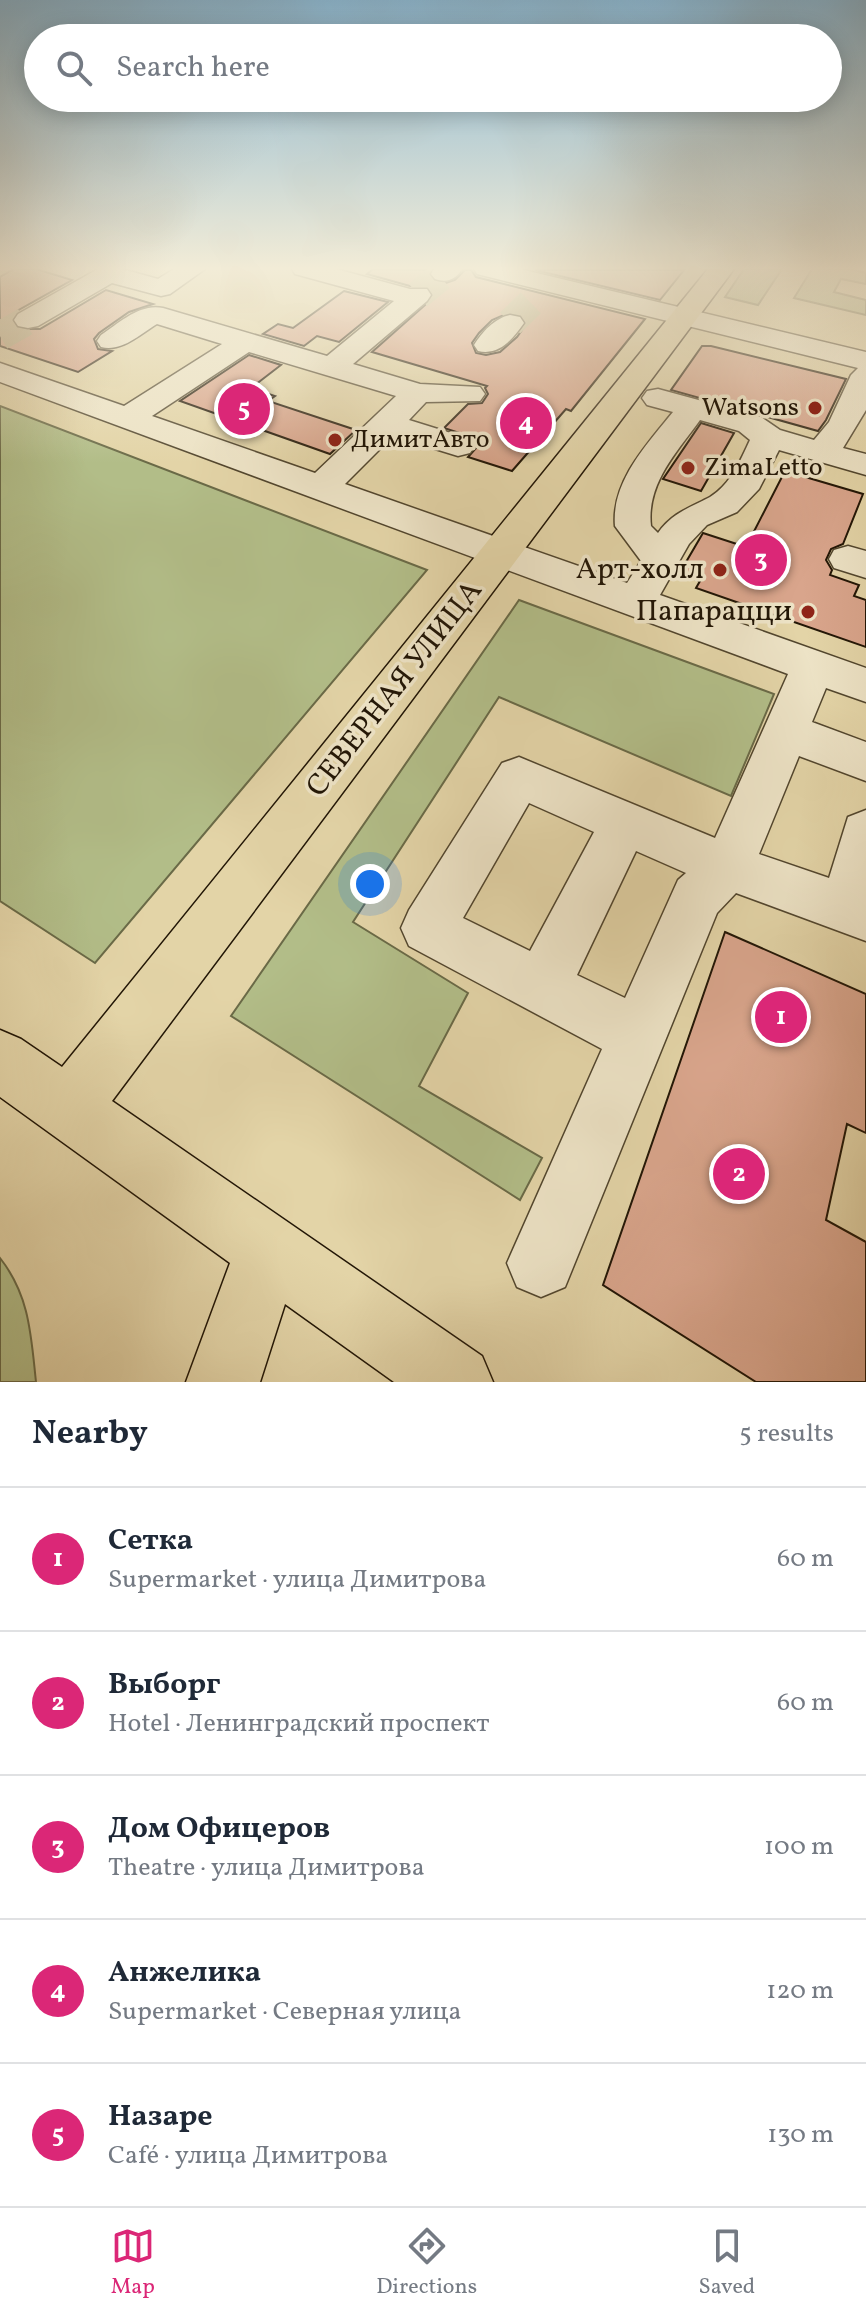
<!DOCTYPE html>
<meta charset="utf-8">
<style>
body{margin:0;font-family:Vollkorn,serif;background:#f6f6f7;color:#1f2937}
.you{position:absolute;left:370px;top:884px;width:28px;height:28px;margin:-20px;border:6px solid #fff;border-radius:50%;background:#1a73e8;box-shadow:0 0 0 12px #1a73e833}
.badge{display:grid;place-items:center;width:52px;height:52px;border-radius:50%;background:#db2777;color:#fff;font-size:26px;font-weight:700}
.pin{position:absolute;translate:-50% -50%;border:4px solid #fff;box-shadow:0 2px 8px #0006}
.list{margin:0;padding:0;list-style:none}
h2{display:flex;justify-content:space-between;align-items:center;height:104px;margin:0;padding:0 32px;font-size:34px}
h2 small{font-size:26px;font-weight:400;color:#747a83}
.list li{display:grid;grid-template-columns:52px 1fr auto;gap:24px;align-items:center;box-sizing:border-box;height:144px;padding:0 32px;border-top:2px solid #e0e1e3}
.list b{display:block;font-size:30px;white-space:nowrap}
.list p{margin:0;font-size:26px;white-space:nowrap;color:#747a83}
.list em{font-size:26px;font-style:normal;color:#747a83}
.icon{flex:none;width:44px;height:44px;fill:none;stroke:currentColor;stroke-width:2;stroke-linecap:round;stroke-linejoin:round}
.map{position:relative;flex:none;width:866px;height:1382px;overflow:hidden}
.search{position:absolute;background:#fff;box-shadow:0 4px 20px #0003;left:24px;right:24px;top:24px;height:88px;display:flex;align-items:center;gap:20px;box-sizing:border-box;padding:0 28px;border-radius:44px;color:#747a83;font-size:30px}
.sheet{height:824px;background:#fff}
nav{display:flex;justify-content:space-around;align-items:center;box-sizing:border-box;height:112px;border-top:2px solid #e0e1e3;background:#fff;font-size:22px;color:#747a83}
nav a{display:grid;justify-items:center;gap:4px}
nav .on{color:#db2777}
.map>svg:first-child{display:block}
</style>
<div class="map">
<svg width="866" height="1382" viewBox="0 0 866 1382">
<rect width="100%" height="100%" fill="#e3d4a7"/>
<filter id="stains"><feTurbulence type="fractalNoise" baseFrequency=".0025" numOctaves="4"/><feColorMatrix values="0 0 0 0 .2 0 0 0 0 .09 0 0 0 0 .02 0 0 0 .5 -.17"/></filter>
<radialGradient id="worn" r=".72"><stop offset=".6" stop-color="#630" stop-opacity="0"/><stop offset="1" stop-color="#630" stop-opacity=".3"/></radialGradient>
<g fill="#b2bd88" stroke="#6a6a47" stroke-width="2">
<polygon points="744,269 782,269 758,305 725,297"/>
<polygon points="812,269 850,269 866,273 866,284 841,279 834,292 866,300 866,315 794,298"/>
<polygon points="0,406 427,570 95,963 0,901"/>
<polygon points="519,600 774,694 731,796 499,697 353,922 468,993 419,1086 542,1158 520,1200 231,1016"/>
<path d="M0,1258c30,38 31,78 36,124h-36z"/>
</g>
<g fill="#d9a58c" stroke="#221606" stroke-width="2" fill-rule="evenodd">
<polygon points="14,269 36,269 72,280 17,311 12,322 17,329 40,329 106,290 153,304 129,312 99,333 94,339 98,349 112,351 78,372 0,346 0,277"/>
<path d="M373,269l57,1 -2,4 5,7 10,3 12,-4 10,-10h6l5,7 169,42 -74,92 -5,-2 -54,62 -44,-14 10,-11 -6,-9 -28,-9 24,-24 14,-1 6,-9 -3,-6 2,-2 -115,-34 62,-55 -7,-11h-17l-43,-12zM511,312l11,3 5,8 -10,14 -17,15 -14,3 -10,-2 -4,-10 7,-10 13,-13z"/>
<polygon points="535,270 684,270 660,300"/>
<polygon points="344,291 388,302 339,342 317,336 304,346 263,334 278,324 293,328"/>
<polygon points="702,346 711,346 846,379 826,420 818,431 671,390"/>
<polygon points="249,355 281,365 251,388 275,396 268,401 356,430 330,454 180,401"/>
<polygon points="701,423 734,433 701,491 663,479"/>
<polygon points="785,471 863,494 843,544 831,549 826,560 832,570 830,575 859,585 854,596 866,600 866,647 696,588 700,581 679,574 703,533 746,547"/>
<polygon points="725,932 866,994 866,1133 847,1124 826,1220 866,1242 866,1382 756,1382 603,1285"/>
</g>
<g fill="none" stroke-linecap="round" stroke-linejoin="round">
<g stroke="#bcae87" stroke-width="29" stroke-dasharray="29 15" stroke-linecap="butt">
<polyline points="418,295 444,274"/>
<polyline points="510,323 536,298"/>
<polyline points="0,336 28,320"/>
</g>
<g stroke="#52462e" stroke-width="3">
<g id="minor">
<polygon points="98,269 122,269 158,279 174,269 205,269 170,294 161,296 112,283 38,326 28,328 18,326 14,320 18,314"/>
<path d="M292,269h44l74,20h17l4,6 -4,6 -74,63 67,20 60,3 5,7 -5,7 -54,1 -17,18 61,19 5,7 -5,7 -12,3 -65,-20 -48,48 282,99 14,-22 -26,-35c-4,-44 32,-82 58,-114l-26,-7 -5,-7 5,-7 11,-2 103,28 19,13 34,10 15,-18 22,-47 7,-7 -381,-94 -3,-5h46l346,83v58l-23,38 23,6v21l-87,-25 -20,39 -22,23 -30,13 -18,19 -29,51 206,73v34l-40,-14 -14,34 54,20v39l-67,-25 -40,98 70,24 19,-61 18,-7v131l-130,-48 -19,20 -152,374 -24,10 -24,-10 -10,-24 95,-214 -193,-103 -8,-18 8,-18 93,-147 17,-6 196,81 73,-164 -788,-292v-19l124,43 98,-62 -65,-20c-18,11 -35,28 -56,23l-4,-6 4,-6c18,-12 39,-32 62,-27l164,48 67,-55 -99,-27zM249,352l147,44 -81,77 -163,-57zM700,420l39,11 11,9c-10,21 -19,44 -40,57 -21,11 -38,16 -52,36l-7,-7c-5,-42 26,-74 49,-106zM529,803l65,29 -64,119 -67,-33zM636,851l50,22 -8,7 -53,118 -48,-23z"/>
<path d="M434,269h28c-7,11 -15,14 -27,10l-4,-5z"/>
<path d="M510,315l10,2 4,6c-12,17 -25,33 -46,28l-4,-6c8,-13 21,-27 36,-30z"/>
<polygon points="848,546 866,551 866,578 834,568 829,559 834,550"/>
</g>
</g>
<g stroke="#221606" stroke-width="3">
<polygon id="major" points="708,269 734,269 112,1101 482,1356 493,1382 394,1382 285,1304 260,1382 186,1382 230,1263 0,1097 0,1030 21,1039 62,1067"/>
</g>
<use href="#minor" fill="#ede3c6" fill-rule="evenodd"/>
<use href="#major" fill="#e3d4a7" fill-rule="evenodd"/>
</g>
<linearGradient id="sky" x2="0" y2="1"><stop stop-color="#87b5d1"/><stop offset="0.58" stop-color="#f2ecd7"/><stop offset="1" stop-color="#f2ecd7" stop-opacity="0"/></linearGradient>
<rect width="866" height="463" fill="url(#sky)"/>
<g fill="#8f2418" stroke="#ede3c6" stroke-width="3">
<circle cx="815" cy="408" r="8"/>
<circle cx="335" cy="440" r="8"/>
<circle cx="688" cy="468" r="8"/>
<circle cx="720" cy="570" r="8"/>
<circle cx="808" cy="612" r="8"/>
</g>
<g text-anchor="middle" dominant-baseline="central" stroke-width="7" stroke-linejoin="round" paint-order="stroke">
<g font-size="26" fill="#221606" stroke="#ede3c6" text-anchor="start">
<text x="799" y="408" text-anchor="end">Watsons</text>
<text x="351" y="440">ДимитАвто</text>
<text x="704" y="468">ZimaLetto</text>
</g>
<g font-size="30" fill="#221606" stroke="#ede3c6" text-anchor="end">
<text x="704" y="570">Арт-холл</text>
<text x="792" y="612">Папарацци</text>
</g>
<g font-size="30" fill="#221606" stroke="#ede3c6">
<text transform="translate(395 689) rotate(-52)">СЕВЕРНАЯ УЛИЦА</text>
</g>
</g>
<rect width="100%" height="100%" filter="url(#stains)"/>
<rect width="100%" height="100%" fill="url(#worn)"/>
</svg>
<div class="you"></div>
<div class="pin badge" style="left:781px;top:1017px">1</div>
<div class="pin badge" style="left:739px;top:1174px">2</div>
<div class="pin badge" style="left:761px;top:560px">3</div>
<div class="pin badge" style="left:526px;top:423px">4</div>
<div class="pin badge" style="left:244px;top:409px">5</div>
<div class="search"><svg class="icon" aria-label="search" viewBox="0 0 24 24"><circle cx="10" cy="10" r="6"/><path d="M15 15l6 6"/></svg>Search here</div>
</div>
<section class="sheet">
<h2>Nearby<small>5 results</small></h2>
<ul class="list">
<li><span class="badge">1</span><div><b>Сетка</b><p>Supermarket · улица Димитрова</p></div><em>60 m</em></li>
<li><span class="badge">2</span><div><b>Выборг</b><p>Hotel · Ленинградский проспект</p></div><em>60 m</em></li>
<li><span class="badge">3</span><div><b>Дом Офицеров</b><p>Theatre · улица Димитрова</p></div><em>100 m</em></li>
<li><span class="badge">4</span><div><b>Анжелика</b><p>Supermarket · Северная улица</p></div><em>120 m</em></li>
<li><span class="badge">5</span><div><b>Назаре</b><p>Café · улица Димитрова</p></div><em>130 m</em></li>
</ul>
</section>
<nav>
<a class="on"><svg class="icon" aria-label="map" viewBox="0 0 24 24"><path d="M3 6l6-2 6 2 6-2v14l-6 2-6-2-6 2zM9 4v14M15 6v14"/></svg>Map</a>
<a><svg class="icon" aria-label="directions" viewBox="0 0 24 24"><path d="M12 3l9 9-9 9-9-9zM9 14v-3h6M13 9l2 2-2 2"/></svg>Directions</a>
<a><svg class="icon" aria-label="saved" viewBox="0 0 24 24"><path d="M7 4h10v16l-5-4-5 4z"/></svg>Saved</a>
</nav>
